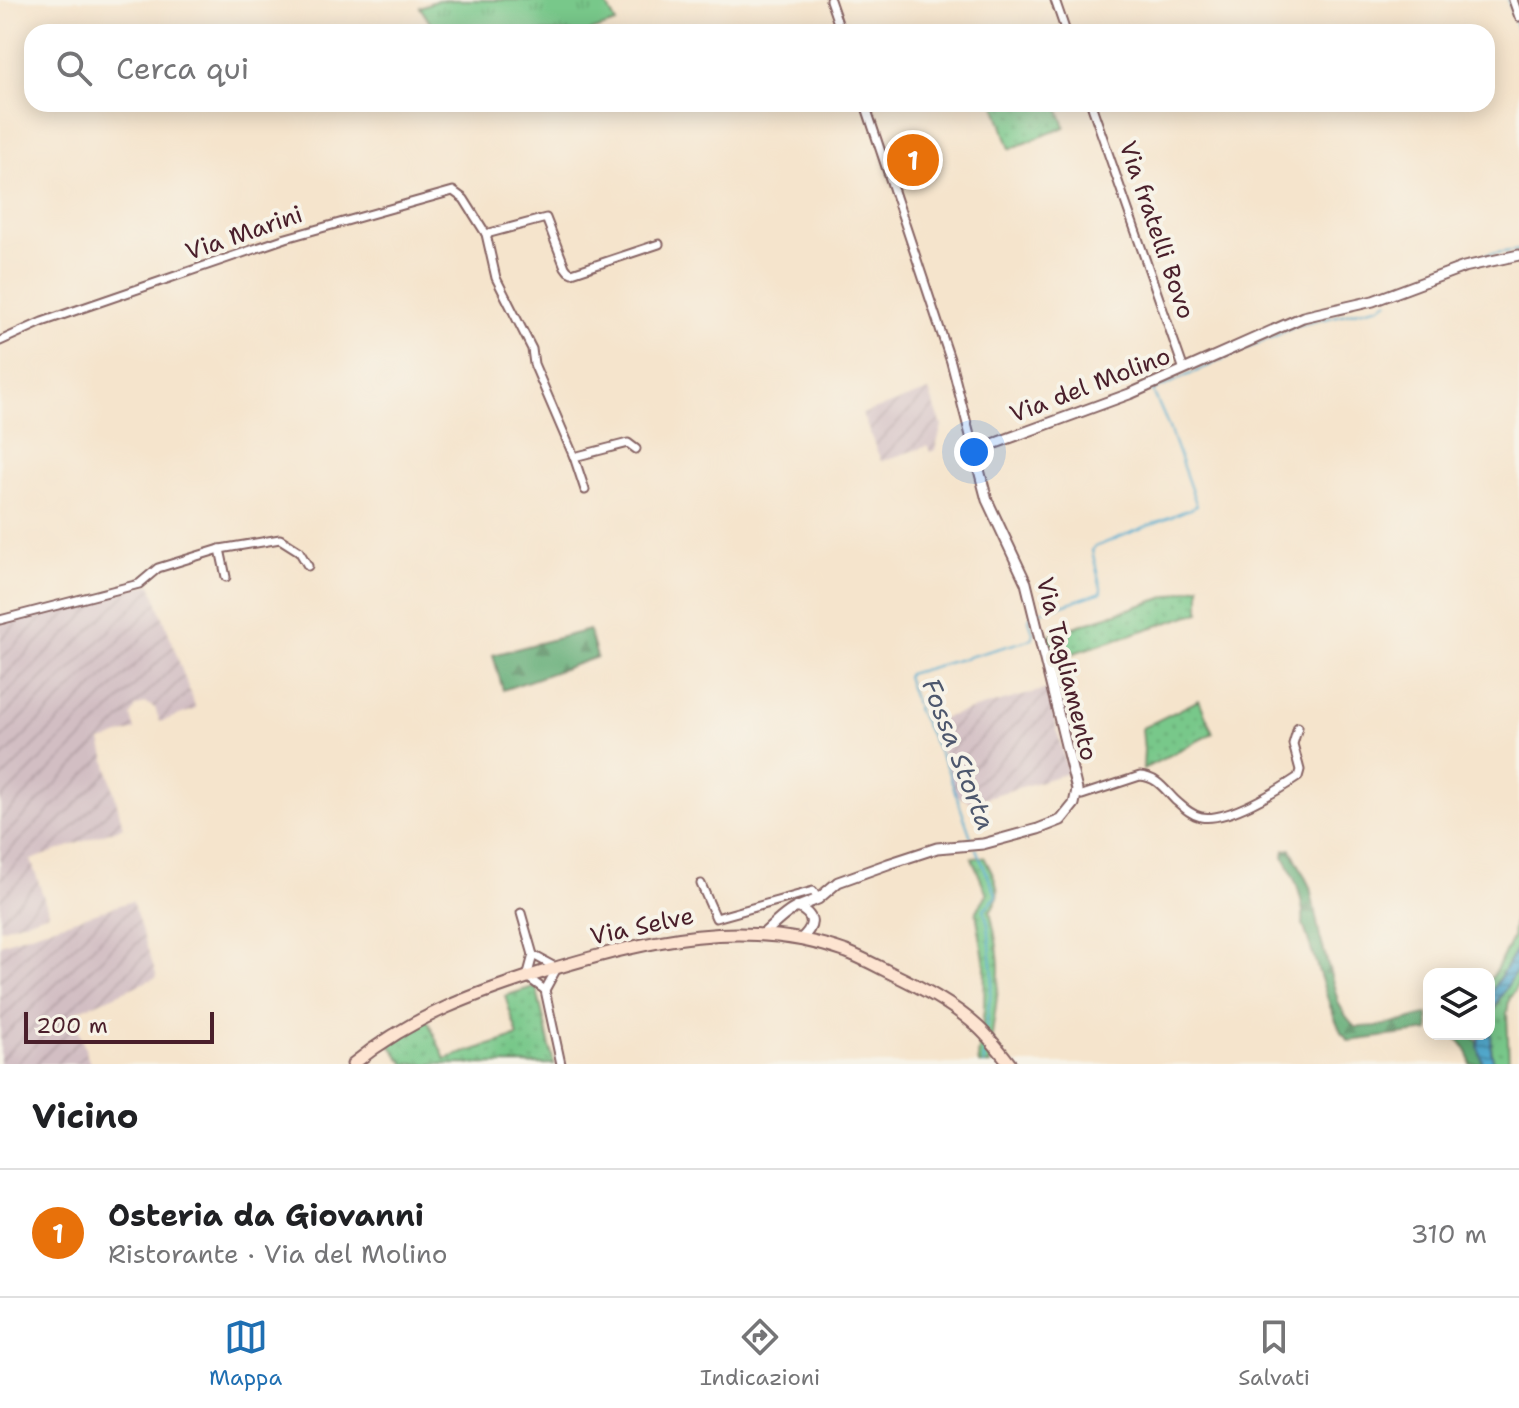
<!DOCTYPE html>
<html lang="it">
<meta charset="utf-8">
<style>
body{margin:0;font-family:"Shantell Sans",sans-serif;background:#f6f6f6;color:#202124}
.controls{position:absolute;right:24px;bottom:24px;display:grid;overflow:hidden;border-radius:16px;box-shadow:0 4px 20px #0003}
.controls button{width:72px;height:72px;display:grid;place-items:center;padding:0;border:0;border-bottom:2px solid #e0e0e0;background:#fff;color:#202124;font:40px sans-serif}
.scale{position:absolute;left:24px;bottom:20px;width:190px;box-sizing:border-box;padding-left:8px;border:4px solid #4a1f2b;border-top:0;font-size:22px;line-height:28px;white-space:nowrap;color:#4a1f2b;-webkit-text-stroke:6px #f7f3e8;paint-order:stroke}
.you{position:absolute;left:974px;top:452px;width:28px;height:28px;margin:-20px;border:6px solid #fff;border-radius:50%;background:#1a73e8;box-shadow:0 0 0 12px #1a73e833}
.badge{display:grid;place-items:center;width:52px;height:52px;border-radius:50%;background:#1f6fb2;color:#fff;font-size:26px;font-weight:700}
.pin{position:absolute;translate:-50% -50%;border:4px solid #fff;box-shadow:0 2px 8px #0006}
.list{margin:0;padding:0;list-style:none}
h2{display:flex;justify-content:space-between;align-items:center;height:104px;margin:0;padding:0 32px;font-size:34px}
h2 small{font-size:26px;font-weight:400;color:#757577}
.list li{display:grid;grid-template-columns:52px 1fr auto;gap:24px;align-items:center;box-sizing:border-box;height:128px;padding:0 32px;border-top:2px solid #e0e0e0}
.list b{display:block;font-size:30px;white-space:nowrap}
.list p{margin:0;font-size:26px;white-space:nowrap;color:#757577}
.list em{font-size:26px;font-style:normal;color:#757577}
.icon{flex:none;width:44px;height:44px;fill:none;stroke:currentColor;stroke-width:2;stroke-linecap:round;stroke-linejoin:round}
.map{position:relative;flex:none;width:1519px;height:1064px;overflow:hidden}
.search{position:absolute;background:#fff;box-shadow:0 4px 20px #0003;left:24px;right:24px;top:24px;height:88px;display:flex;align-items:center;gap:20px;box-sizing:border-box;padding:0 28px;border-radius:24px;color:#757577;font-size:30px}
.sheet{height:232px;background:#fff}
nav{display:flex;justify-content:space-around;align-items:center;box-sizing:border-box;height:112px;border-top:2px solid #e0e0e0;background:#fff;font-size:22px;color:#757577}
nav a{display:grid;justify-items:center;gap:4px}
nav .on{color:#1f6fb2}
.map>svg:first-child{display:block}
</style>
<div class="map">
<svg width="1519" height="1064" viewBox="0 0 1519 1064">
<defs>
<pattern id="industrial-furrows" width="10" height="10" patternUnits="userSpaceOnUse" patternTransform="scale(2)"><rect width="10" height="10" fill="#d2bec3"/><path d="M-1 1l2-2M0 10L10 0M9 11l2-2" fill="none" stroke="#b6a3a8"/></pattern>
<pattern id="grass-dots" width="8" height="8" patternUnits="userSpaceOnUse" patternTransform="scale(2)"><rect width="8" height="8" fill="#78c88a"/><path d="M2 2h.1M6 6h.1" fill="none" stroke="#69ab77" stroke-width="1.8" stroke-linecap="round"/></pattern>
<pattern id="forest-firs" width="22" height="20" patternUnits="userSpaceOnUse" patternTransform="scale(2)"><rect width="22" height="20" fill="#62ac76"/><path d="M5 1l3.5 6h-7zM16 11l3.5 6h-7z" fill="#538b61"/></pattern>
<pattern id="park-tufts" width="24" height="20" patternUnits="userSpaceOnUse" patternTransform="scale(2)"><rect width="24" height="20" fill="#78c88a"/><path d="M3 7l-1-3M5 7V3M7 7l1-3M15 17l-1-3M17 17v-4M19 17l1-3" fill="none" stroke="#69ab77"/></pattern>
<pattern id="water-rules" width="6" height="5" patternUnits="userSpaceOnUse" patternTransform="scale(2)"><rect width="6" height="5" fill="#52abcf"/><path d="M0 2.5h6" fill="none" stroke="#468ba8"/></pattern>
</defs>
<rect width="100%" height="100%" fill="#f7f3e8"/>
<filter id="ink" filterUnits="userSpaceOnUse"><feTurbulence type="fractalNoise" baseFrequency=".0125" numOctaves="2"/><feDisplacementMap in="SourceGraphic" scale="16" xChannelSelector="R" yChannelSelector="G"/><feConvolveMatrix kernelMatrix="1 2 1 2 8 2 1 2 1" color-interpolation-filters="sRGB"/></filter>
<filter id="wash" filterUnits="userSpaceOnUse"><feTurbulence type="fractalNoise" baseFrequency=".006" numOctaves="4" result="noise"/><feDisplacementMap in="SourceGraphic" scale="32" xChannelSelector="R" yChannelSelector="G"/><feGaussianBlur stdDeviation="1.8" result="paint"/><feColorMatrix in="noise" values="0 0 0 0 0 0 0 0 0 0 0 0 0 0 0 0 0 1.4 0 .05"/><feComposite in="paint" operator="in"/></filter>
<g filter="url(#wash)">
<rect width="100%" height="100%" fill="#f5e4cc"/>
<g fill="url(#industrial-furrows)">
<polygon points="929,391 942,426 935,450 930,452 928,446 881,461 862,414"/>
<polygon points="151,584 196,709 160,722 155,708 145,703 136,707 131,716 135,730 101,741 123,827 31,860 49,913 0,929 0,624"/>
<polygon points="1047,689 1068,773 971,802 954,794 950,773 931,723 942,718"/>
<polygon points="132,901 157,977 73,1013 90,1064 0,1064 0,944"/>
</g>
<g fill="url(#grass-dots)" stroke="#61745a" stroke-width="2">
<polygon points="995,104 1057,104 1065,127 1010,149"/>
<polygon points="1200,586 1200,612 1052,660 1046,636"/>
<polygon points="1199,700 1213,733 1143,769 1144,750 1142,728"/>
<path d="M984,857c9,18 22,36 6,54 4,18 9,38 9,57 0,32 -9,64 -9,96h-11l-1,-6 6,-49 1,-44 -9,-53 11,-18 -15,-36z"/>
<polygon points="1519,872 1519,938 1516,950 1489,996 1489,979 1493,976 1512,938"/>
<path d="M1519,967v15l-10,18 -2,13 2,51h-15c-10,-43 2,-63 25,-97z"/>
<polygon points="536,986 554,1064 405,1064 386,1040 427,1019 445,1059 518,1036 505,996"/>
</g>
<g fill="url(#forest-firs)" stroke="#566650" stroke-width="2">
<polygon points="589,630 597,657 503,690 493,655"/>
<path d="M1291,849l19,38 10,50 19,67 7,12 9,11c26,1 48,-5 73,-13l1,17 -80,10 -8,-9 -10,-23 -28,-85c2,-25 -9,-46 -19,-68l1,-6z"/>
<path d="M1453,1034h18l7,8 5,22h-13c0,-13 -9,-21 -17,-30z"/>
</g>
<polygon fill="url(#park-tufts)" stroke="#61745a" stroke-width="2" points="438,0 604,0 616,23 588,32 436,32 420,7"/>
<polygon fill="url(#water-rules)" stroke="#4e657d" stroke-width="2" points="1519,938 1519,967 1496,1004 1492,1017 1491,1051 1494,1064 1483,1064 1478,1047 1479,1034 1489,1034 1489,996 1516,950"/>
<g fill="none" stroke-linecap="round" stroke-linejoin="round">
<g stroke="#52abcf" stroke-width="2">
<polyline points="1508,0 1519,34"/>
<polyline points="1432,274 1488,254 1519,250"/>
<polyline points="1037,613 1102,592 1093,555 1092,550 1095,547 1197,506 1168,425 1153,391 1299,325 1380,306 1388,301"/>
<polyline points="972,840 946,766 918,711 906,676 908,674 1032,639 1033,632 1029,620 1031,615"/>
<polyline points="976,849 996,894 995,898 984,909 988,925 993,975 986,1028"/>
<polyline points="984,1042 984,1064"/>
</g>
</g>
</g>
<g filter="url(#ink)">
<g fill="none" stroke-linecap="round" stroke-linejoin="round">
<g stroke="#866463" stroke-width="11">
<g id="minor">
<polyline points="830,0 841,32"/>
<polyline points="1055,0 1066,32"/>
<polyline points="1513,0 1519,17"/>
<polyline points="1153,30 1154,32"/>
<polyline points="865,104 951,362 974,451"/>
<polyline points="1091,104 1184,370"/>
<polyline points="486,234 546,218 565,267 568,271 572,273 659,244"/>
<polyline points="0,341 42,322 286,238 453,191 464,199 486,234 496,278 532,349 534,364 574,457 585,490"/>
<polyline points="574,457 628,443 636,449"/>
<polyline points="220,549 226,577"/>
<polyline points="0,620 139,584 158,568 220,549 280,539 299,551 308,566"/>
<path d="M1077,793l5,2 58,-19c17,1 24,13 35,24 8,7 16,15 26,17 26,5 76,-26 97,-40l2,-7 -7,-26 5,-17"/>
<polyline points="701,884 716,918 813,891 818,899"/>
<polyline points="521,913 533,955 527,977 545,990"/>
<polyline points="533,955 557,968 545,990 561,1064"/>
</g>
</g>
<g stroke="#866463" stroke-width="13">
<g id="tertiary">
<polyline points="798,907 818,899 838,882 888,864 937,848 983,844 1038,829 1061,820 1074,804 1077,790 1026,583 987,500 974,451 1132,393 1303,317 1373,301 1464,267 1519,255"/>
<path d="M763,934c10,-8 23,-23 35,-27 19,10 16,20 2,33"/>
</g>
</g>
<g stroke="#866463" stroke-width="15">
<path id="secondary" d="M353,1064c61,-49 123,-71 196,-94 100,-30 196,-54 298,-18 15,6 30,14 44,21 31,15 62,31 87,54 12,11 22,24 32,37"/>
</g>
<use href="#minor" stroke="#fff" stroke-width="7"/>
<use href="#tertiary" stroke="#fff" stroke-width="9"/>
<use href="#secondary" stroke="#fde4d1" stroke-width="11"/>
</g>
</g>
<g text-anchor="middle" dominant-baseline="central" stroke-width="8" stroke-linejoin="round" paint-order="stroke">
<g font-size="24" fill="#4a1f2b" stroke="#f7f3e8">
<text transform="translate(1157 230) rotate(71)">Via fratelli Bovo</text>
<text transform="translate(244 233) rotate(-19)">Via Marini</text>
<text transform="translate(1090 385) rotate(-21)">Via del Molino</text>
<text transform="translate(1067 669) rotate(76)">Via Tagliamento</text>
<text transform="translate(642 926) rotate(-12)">Via Selve</text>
</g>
<g font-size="26" font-style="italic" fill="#4d576d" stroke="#f7f3e8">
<text transform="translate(959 754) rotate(69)">Fossa Storta</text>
</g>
</g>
</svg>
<div class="controls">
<button><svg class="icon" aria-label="layers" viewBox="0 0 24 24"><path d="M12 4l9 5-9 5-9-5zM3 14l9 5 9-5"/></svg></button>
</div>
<div class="scale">200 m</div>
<div class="you"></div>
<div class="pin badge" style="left:913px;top:160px;background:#e8710a">1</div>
<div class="search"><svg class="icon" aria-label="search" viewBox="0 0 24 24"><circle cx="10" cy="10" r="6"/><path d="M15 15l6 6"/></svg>Cerca qui</div>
</div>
<section class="sheet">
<h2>Vicino<small></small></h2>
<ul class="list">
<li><span class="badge" style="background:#e8710a">1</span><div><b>Osteria da Giovanni</b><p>Ristorante · Via del Molino</p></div><em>310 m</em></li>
</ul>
</section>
<nav>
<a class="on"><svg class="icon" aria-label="map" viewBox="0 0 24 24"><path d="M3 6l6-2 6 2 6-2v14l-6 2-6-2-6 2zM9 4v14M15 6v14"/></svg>Mappa</a>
<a><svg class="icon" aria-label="directions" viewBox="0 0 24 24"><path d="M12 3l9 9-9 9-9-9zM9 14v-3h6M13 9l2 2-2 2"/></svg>Indicazioni</a>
<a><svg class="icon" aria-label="saved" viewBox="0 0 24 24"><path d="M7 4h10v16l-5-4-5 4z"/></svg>Salvati</a>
</nav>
